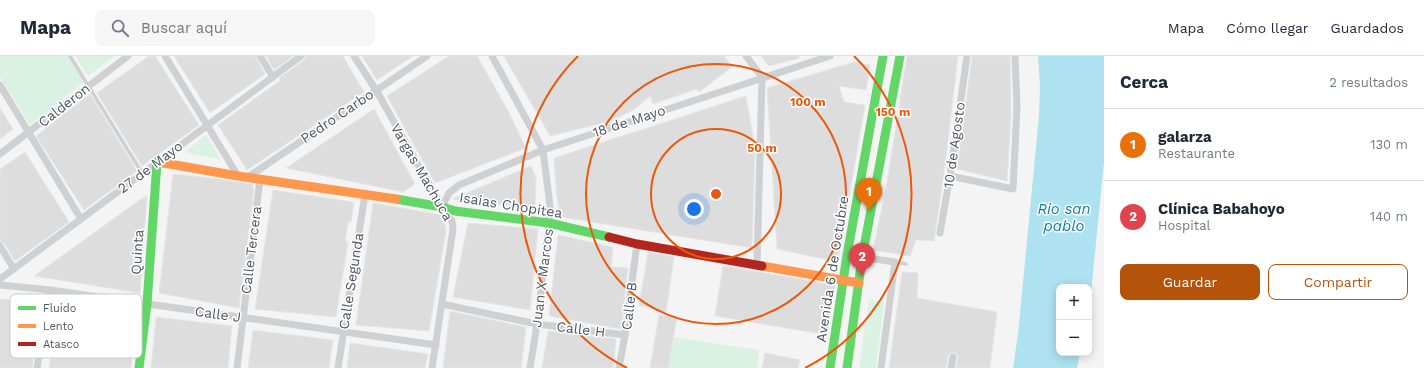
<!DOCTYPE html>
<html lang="es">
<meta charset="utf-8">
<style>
body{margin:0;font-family:"Work Sans",sans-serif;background:#f6f6f7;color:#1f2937}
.controls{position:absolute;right:12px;bottom:12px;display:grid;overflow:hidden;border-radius:8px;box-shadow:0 2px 10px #0003}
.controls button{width:36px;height:36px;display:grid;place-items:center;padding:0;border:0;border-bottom:1px solid #e0e1e3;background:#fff;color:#1f2937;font:20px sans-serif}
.you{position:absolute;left:694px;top:153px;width:14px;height:14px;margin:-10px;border:3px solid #fff;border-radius:50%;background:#1a73e8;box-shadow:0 0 0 6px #1a73e833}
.badge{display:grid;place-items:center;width:26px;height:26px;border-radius:50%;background:#b45309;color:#fff;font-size:13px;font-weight:700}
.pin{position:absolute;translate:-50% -33px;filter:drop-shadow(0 1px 2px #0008)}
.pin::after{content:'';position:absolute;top:21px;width:14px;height:12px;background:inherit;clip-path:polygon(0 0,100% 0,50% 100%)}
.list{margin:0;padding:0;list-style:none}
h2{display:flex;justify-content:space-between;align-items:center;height:52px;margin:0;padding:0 16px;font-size:17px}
h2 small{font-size:13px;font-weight:400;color:#747a83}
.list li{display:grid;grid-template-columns:26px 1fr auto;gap:12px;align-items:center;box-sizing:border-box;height:72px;padding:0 16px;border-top:1px solid #e0e1e3}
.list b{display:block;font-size:15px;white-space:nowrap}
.list p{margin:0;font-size:13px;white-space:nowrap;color:#747a83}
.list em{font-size:13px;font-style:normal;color:#747a83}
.actions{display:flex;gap:8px;padding:12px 16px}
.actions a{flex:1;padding:9px 0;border:1px solid #b45309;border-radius:8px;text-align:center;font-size:14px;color:#b45309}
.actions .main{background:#b45309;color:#fff}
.icon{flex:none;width:22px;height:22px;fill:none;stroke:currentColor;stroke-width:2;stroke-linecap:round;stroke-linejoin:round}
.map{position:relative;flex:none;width:1104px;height:312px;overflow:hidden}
header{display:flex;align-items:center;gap:24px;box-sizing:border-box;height:56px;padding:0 20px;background:#fff;border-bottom:1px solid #e0e1e3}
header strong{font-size:19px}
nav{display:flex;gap:22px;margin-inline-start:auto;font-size:14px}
.search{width:280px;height:36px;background:#f6f6f7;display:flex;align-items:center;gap:10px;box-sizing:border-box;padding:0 14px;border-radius:8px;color:#747a83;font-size:15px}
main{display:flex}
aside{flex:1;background:#fff}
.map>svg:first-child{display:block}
</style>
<header>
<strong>Mapa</strong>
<div class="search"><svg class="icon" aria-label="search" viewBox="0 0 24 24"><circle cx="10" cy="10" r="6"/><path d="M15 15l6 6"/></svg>Buscar aquí</div>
<nav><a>Mapa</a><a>Cómo llegar</a><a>Guardados</a></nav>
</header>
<main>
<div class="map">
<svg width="1104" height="312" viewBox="0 0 1104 312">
<rect width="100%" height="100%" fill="#f4f4f4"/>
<g fill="#d9f2e3">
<polygon points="0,0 68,0 84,26 30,69 0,21"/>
<polygon points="75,0 115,0 88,20"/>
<polygon points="206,79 221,104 185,96"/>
<polygon points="869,243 884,246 876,312 859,312"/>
<polygon points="673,281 759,294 757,312 668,312"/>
</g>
<polygon fill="#aee2f0" points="1038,0 1104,0 1104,106 1089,258 1089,231 1059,231 1059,297 1080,297 1077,312 1013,312 1018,278 1039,60 1040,30"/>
<g fill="#ddddde" stroke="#e5e6e7">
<polygon points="149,0 155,0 199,69 142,110 97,37"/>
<polygon points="174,0 255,0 265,18 210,57"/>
<polygon points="266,0 293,0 274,14"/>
<polygon points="306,0 343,0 364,36 247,114 218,69 281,24 279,22 304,4"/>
<polygon points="362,0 413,0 377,24"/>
<polygon points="449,0 477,0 507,53 526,92 435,127 387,40"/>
<polygon points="504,0 724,0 732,11 699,36 697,33 653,48 650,40 635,53 611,65 550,80"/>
<polygon points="761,0 799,0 799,2 769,10"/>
<polygon points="907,0 958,0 945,110 934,185 916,184 910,200 873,194 886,132"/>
<polygon points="972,0 1010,0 1011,59 1007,125 957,113"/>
<polygon points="854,6 870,9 866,34 839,30 844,46 865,49 838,206 777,193 767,32"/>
<polygon points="90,38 137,115 84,154 36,80"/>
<polygon points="746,40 755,92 752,192 561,161 557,142 554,102"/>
<polygon points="0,52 13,73 0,83"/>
<polygon points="374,53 415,128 403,136 286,112"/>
<polygon points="25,96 69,166 15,205 4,187 0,185 0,113"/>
<polygon points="531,110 536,121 535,153 452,143"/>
<polygon points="173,118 211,122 252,128 254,133 239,252 159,237"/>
<polygon points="273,134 354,146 351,166 348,166 345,185 348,186 336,261 255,253"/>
<polygon points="147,140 140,237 34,220 141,143"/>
<polygon points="373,147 442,159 444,162 446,175 429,275 356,269"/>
<polygon points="468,167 538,173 530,254 453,241"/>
<polygon points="558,179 613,191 611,211 628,212 621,273 549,260"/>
<polygon points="648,196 674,201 666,256 639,249"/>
<polygon points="723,210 835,229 827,279 715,260"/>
<polygon points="902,216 918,217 917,242 997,256 990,312 956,312 958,300 954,296 949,298 948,300 946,312 889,312"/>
<polygon points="0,243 41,246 32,312 0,312"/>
<polygon points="58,245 138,257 131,312 49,312"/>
<polygon points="450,255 526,271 521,312 443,312"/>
<polygon points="659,259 677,262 668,312 650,312"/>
<polygon points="156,261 232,270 228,312 151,312"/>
<polygon points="253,274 333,284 329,312 248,312"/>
<polygon points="548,275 616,283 613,312 542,312"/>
<polygon points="350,287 428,298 425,312 347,312"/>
<polygon points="765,297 800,304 798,312 762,312"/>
</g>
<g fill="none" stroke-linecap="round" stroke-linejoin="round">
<g stroke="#ced0d2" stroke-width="3.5">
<polyline points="70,0 142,117"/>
<polyline points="895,206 906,208"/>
</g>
<g stroke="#ced0d2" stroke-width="7">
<polyline points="165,0 238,120"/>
<polyline points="260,0 273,21"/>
<polyline points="354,0 376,34 442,151 452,165 453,173 432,312"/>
<polyline points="492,0 543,94 550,150 549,167 537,268 530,312"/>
<polyline points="746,0 762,21 757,209"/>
<polyline points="0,29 81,163"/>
<polyline points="0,98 128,0"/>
<polyline points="950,120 1013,133 1017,51 1015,0"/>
<polyline points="248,121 427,0"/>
<polyline points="442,151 449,137 459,129 543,94 830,0"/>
<polyline points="940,177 950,120 967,0"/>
<polyline points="0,190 14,213"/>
<polyline points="847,199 895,206 881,312"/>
<polyline points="0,223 301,0"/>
<polyline points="0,229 50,234 436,289"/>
<polyline points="442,248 537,268 625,279"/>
<polyline points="37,312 50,234"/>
<polyline points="237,312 260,123"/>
<polyline points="338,312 365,138"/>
<polyline points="619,312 625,279 637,188"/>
<polyline points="951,312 953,301"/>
</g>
<g stroke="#63d668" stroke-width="9">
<polyline points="396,143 442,151 455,155 549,167 609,181"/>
<polyline points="139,312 147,248 157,106 164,107"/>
<polyline points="830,312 847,199 883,0"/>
<polyline points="847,312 862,202 900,0"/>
</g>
<g stroke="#ff974d" stroke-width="9">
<polyline points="164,107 238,120 396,143"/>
<polyline points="762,210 859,227"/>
</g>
<polyline stroke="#b3261e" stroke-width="9" points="609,181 637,188 762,210"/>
</g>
<g fill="none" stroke="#e8590c" stroke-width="2">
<circle cx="716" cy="138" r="65"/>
<circle cx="716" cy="138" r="130"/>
<path d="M627 312A195 195 0 0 1 578 0M854 0A195 195 0 0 1 805 312"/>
</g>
<g text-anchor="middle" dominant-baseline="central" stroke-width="3" stroke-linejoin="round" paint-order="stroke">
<g font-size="14" fill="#4a5661" stroke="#fff">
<text transform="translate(64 49) rotate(-38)">Calderon</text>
<text transform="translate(337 60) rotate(-34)">Pedro Carbo</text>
<text transform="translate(629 65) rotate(-18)">18 de Mayo</text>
<text transform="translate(954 89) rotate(-82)">10 de Agosto</text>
<text transform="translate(150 111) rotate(-37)">27 de Mayo</text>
<text transform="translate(422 116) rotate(60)">Vargas Machuca</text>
<text transform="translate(511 149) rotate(9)">Isaias Chopitea</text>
<text transform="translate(251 194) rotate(-83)">Calle Tercera</text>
<text transform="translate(137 196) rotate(-86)">Quinta</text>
<text transform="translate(832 213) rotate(-81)">Avenida 6 de Octubre</text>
<text transform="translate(542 222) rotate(-83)">Juan X Marcos</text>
<text transform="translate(351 225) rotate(-81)">Calle Segunda</text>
<text transform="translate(629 250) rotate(-83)">Calle B</text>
<text transform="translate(218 258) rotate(8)">Calle J</text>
<text transform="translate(581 273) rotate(7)">Calle H</text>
</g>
<g font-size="15" font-style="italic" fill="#0c7c9b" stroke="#fff">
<text x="1064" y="153">Rio san<tspan x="1064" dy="17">pablo</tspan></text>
</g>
</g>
<rect x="10" y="238" width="132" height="64" rx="6" fill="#fff" stroke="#c9ccd0" stroke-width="1"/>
<rect x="18" y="250" width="18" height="4" fill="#63d668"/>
<rect x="18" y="268" width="18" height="4" fill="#ff974d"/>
<rect x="18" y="286" width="18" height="4" fill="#b3261e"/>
<g font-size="11" fill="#4a5661">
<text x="43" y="256">Fluido</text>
<text x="43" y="274">Lento</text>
<text x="43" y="292">Atasco</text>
</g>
<circle cx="716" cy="138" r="6" fill="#e8590c" stroke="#fff" stroke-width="2"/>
<g font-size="12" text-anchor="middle" font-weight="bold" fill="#e8590c" stroke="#fff" stroke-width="3" stroke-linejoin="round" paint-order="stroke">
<text x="808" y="50">100 m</text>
<text x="893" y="60">150 m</text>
<text x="762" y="96">50 m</text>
</g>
</svg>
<div class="controls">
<button>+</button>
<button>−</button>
</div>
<div class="you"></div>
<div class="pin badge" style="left:869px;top:155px;background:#e8710a">1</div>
<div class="pin badge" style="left:862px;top:220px;background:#e0444e">2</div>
</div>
<aside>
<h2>Cerca<small>2 resultados</small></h2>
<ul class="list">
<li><span class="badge" style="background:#e8710a">1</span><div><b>galarza</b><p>Restaurante</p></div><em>130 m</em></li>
<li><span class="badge" style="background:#e0444e">2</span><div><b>Clínica Babahoyo</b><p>Hospital</p></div><em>140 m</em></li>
</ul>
<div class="actions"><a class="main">Guardar</a><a>Compartir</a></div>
</aside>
</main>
